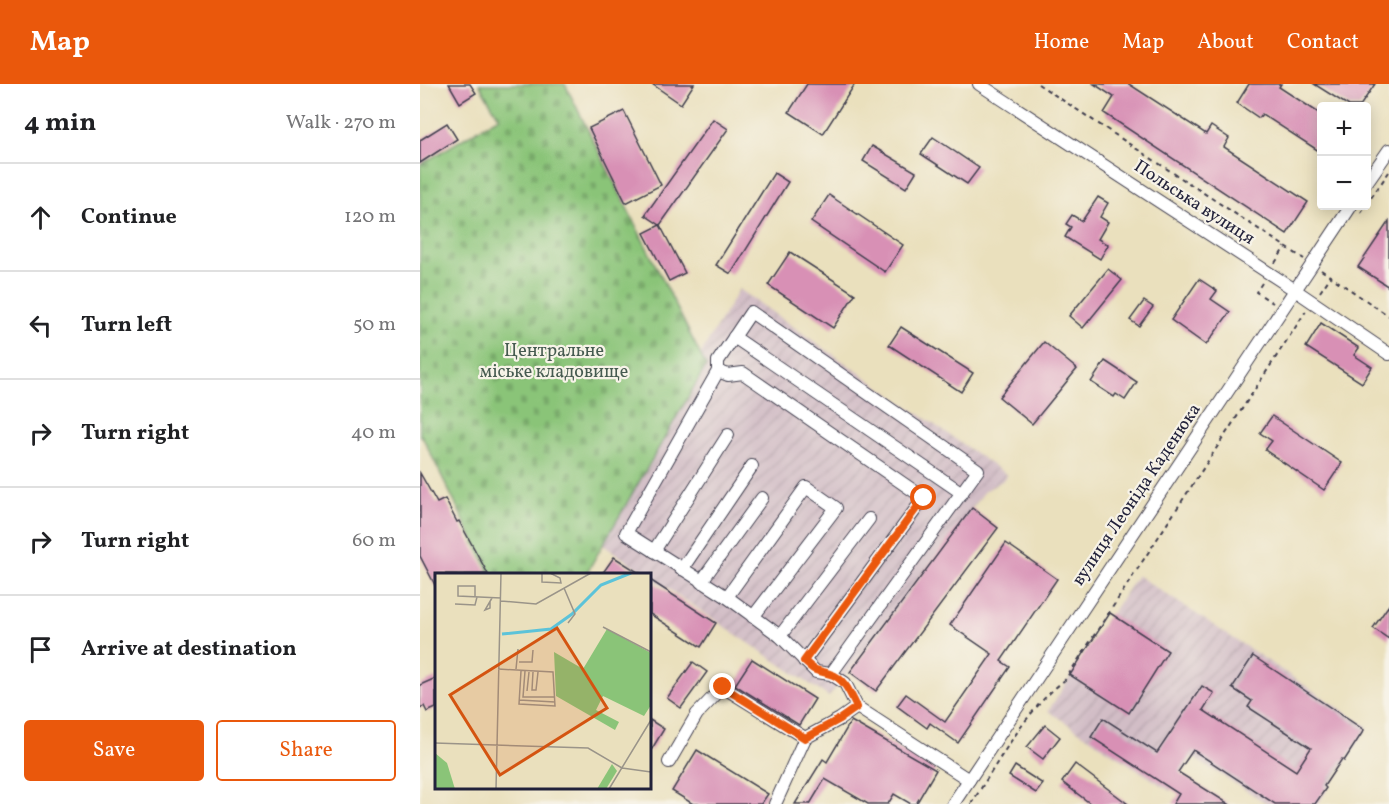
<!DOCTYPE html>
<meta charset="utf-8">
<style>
body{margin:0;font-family:Vollkorn,serif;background:#f2f2f2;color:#202124}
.controls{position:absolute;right:18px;top:18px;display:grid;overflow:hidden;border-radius:6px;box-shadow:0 3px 15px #0003}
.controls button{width:54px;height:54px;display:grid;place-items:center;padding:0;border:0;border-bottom:2px solid #e0e0e0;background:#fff;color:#202124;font:30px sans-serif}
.stop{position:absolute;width:18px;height:18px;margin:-14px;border:4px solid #ea580c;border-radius:50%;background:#fff}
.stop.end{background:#ea580c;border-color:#fff;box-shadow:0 2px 6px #0008}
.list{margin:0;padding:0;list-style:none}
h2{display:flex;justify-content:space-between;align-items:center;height:78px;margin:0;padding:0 24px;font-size:26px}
h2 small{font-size:20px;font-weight:400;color:#757577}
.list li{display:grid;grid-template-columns:39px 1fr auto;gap:18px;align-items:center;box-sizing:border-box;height:108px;padding:0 24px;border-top:2px solid #e0e0e0}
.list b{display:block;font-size:22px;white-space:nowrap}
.list em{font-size:20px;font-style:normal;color:#757577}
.actions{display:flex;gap:12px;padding:18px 24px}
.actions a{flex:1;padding:14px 0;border:2px solid #ea580c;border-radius:6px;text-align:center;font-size:21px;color:#ea580c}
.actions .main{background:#ea580c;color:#fff}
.icon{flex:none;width:33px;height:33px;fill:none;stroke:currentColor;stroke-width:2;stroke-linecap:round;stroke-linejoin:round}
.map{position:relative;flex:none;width:969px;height:720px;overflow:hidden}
header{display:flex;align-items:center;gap:36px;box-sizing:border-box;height:84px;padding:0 30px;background:#ea580c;color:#fff}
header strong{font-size:28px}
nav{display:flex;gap:33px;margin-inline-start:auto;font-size:21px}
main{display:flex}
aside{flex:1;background:#fff}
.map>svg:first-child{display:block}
</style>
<header>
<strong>Map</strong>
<nav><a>Home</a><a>Map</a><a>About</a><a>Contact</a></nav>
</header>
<main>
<aside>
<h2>4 min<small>Walk · 270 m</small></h2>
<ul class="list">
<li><svg class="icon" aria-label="ahead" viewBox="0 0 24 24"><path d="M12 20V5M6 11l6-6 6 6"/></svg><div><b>Continue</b></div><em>120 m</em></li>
<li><svg class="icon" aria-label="left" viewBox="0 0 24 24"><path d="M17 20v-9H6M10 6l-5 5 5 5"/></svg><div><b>Turn left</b></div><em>50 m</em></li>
<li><svg class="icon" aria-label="right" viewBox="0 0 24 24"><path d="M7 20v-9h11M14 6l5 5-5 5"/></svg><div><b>Turn right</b></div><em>40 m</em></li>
<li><svg class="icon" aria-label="right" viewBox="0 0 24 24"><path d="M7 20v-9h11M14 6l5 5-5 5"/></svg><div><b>Turn right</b></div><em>60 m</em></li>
<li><svg class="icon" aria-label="arrive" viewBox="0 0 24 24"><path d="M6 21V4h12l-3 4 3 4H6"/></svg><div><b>Arrive at destination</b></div></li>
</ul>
<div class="actions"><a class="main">Save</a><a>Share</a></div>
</aside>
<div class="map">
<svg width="969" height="720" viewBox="0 0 969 720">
<defs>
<pattern id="industrial-furrows" width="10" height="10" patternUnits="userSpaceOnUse" patternTransform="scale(1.5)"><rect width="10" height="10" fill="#d2bdc6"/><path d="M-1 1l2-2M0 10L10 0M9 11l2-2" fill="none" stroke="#b4a2ab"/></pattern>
<pattern id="cemetery-stones" width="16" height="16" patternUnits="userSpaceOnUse" patternTransform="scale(1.5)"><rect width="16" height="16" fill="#8ac478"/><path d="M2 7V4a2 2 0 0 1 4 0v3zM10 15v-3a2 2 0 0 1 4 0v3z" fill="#77a869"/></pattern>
</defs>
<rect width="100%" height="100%" fill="#f7f3e8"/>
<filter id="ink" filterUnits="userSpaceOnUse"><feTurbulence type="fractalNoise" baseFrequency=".0167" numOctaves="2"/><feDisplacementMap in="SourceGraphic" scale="12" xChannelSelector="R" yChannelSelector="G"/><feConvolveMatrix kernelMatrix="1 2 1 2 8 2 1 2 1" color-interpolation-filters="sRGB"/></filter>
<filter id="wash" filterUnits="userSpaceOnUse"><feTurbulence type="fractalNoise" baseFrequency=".008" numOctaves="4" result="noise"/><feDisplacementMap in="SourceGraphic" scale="24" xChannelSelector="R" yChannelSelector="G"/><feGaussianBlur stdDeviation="1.35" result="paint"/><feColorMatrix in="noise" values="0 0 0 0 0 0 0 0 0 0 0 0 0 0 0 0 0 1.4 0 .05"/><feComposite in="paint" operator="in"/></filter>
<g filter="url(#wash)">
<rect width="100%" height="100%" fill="#eae0bd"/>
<g fill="url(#industrial-furrows)">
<polygon points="319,205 587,391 582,397 565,407 409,613 183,461 286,283 280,271"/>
<polygon points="717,491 948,643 898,720 848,720 772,673 750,707 628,627"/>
</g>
<polygon fill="url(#cemetery-stones)" stroke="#56735a" stroke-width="1.5" points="59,0 145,0 286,282 166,490 70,490 2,352 0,352 0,81 79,33"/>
<g id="blocks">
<g fill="#d890b5">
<polygon points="29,0 50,0 56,9 40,19"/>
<polygon points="232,0 274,0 261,20"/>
<polygon points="387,0 435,0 403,50 369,28"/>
<polygon points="674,0 709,0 786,50 791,42 809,54 804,63 888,118 867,150 684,29 694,13"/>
<polygon points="829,0 861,0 859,3 902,31 902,69 842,30 839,34 817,19"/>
<polygon points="894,0 955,0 940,22 929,22"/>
<polygon points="204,27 241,101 206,119 169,44"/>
<polygon points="293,35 308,45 240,141 225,131"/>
<polygon points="27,39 37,55 0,79 0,56"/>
<polygon points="513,53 559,84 547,100 501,70"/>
<polygon points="452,62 496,88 486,104 443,77"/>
<polygon points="354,89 368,98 311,190 296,181"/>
<polygon points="409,111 483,161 465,188 391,138"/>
<polygon points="678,113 688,119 680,133 688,138 678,155 688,161 680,175 645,153 651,143 646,140 652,131 662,137"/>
<polygon points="969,137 969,203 938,183"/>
<polygon points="240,141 265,189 249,197 224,149"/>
<polygon points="370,168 435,210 413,244 348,201"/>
<polygon points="688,185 702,196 663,244 649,232"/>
<polygon points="779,195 797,207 791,215 810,228 786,261 751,236"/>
<polygon points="724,217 733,223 719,242 710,236"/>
<polygon points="901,239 939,264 934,271 952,283 942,299 886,263"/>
<polygon points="481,243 553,289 541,308 469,261"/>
<polygon points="624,258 657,285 612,340 579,313"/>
<polygon points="685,277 717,298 705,316 696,310 694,313 671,298"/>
<polygon points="852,332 922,379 904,406 845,366 852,357 840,349"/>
<polygon points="0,389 17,419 25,415 37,438 39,437 68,490 16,490 16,503 0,472"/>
<polygon points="552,424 578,444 456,607 430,588"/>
<polygon points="586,459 637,495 581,577 590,583 538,659 510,639 507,644 477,622 486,610 525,638 572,570 530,541"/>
<polygon points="194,473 221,490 182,490"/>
<polygon points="230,496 296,539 281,563 230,530"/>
<polygon points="969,521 969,555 953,544"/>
<polygon points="690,529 748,567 709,629 650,591"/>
<polygon points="833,572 944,646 924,677 922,675 904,702 906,704 895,720 855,720 773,666 758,688 809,720 753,720 759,710 671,653 683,634 737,669 782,602 794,609 783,626 876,687 891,664 828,623 832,617 812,604"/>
<polygon points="332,575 395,615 379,641 315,601"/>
<polygon points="273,578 287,588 261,624 247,614"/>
<polygon points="16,594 16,624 7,628 4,622 0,624 0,601"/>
<polygon points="230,636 244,645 230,668"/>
<polygon points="431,637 516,686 496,720 491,720 474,710 468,720 448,720 405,695 390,720 375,720 403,675 407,678"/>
<polygon points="625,641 640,653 623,675 607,663"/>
<polygon points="277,666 348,710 341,720 273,720 252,707"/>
<polygon points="655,680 708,720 671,720 642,698"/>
<polygon points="595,682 623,700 616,709 589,692"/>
</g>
</g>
</g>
<g filter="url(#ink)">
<use href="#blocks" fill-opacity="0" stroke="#403e4e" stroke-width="1.5"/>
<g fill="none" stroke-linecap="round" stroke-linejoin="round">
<g stroke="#403e4e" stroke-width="14">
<g id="minor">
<polyline points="559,0 875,206 969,270"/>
<polyline points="946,99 969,66"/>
<polyline points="314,253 542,409"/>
<polyline points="298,287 308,291 323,289 504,414 384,577"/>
<polyline points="234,467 308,351"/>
<polyline points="262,485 332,382"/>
<polyline points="281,498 342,414"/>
<polyline points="307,513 386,403 416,424 333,533"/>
<polyline points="360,552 449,435"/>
<polyline points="411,590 558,386 331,228 298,277 298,287 206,449 307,513 360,552 396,588 411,590 425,599 437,623 549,696"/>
<polyline points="249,678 277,630 303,603 385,654"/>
<polyline points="355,720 385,654 420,635 437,623"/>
<polyline points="533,720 931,122"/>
</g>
</g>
<g stroke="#403e4e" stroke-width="2" stroke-dasharray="4.5 4.5" stroke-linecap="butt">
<polyline points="618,0 884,175"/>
<polyline points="946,121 969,88"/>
<polyline points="941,129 946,122"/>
<polyline points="855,179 865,163"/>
<polyline points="901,186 969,232"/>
<polyline points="842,199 836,208 853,219"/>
<polyline points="900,208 911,192"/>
<path d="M551,720c27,-41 55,-95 94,-124l241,-369"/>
</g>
<use href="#minor" stroke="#fff" stroke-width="12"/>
</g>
</g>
<g fill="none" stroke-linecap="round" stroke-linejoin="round" filter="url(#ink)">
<path stroke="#ea580c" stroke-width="8" d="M303,603l82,51 35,-19 17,-12c-6,-12 -12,-29 -27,-33 -16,-5 -13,-1 -26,-13l120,-163"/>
</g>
<g text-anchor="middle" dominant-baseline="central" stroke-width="4.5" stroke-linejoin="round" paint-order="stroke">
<g font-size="18" fill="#22223b" stroke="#f7f3e8">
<text transform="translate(774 119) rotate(33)">Польська вулиця</text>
<text transform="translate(717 411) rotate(-56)">вулиця Леоніда Каденюка</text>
</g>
<g font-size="18" fill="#465b50" stroke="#f7f3e8">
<text x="134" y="267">Центральне<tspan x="134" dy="21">міське кладовище</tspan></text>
</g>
</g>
<g transform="translate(15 489)">
<rect width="216" height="216" fill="#eae0bd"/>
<path d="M177,191l5,7 -11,18h-9z" fill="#8ac478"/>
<path d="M172,56l44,24v52l-7,11 -41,-20 -7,14 23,12 -4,8 -59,-34 -2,-44 29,17z" fill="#8ac478"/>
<path d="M0,180l12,10 8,26h-20z" fill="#8ac478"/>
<path fill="none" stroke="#5cc3d9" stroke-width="3" d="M67,61l49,-5 21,-15 29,-29 30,-12"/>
<path fill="none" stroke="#9a9489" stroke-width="1.5" d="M107,0v9l19,1 -1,-5 -10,-5M129,15l11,26 -7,9M40,23v-10h-17v10l43,2M66,28l35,3 55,-31M55,29v6l-5,2 7,-12M20,31l20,1 2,-8M168,54l48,25M84,89h13l1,-12M63,96l55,3 2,34 -36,-2 2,-33M81,96l2,-20M90,98l-2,26h31M98,99l-1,18h4l2,-18M92,118l2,-19M84,127l36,2M0,170l153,5 34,20M187,195l29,4M61,216l5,-216M174,216l42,-69"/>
<path fill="#d45411" fill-opacity="0.15" stroke="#d45411" stroke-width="3" d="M122,55l50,80 -107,67 -50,-80z"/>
<rect width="216" height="216" fill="none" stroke="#22223b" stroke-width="3"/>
</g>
</svg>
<div class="controls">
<button>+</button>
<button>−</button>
</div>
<div class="stop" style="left:504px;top:414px"></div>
<div class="stop end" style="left:303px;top:603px"></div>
</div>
</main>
